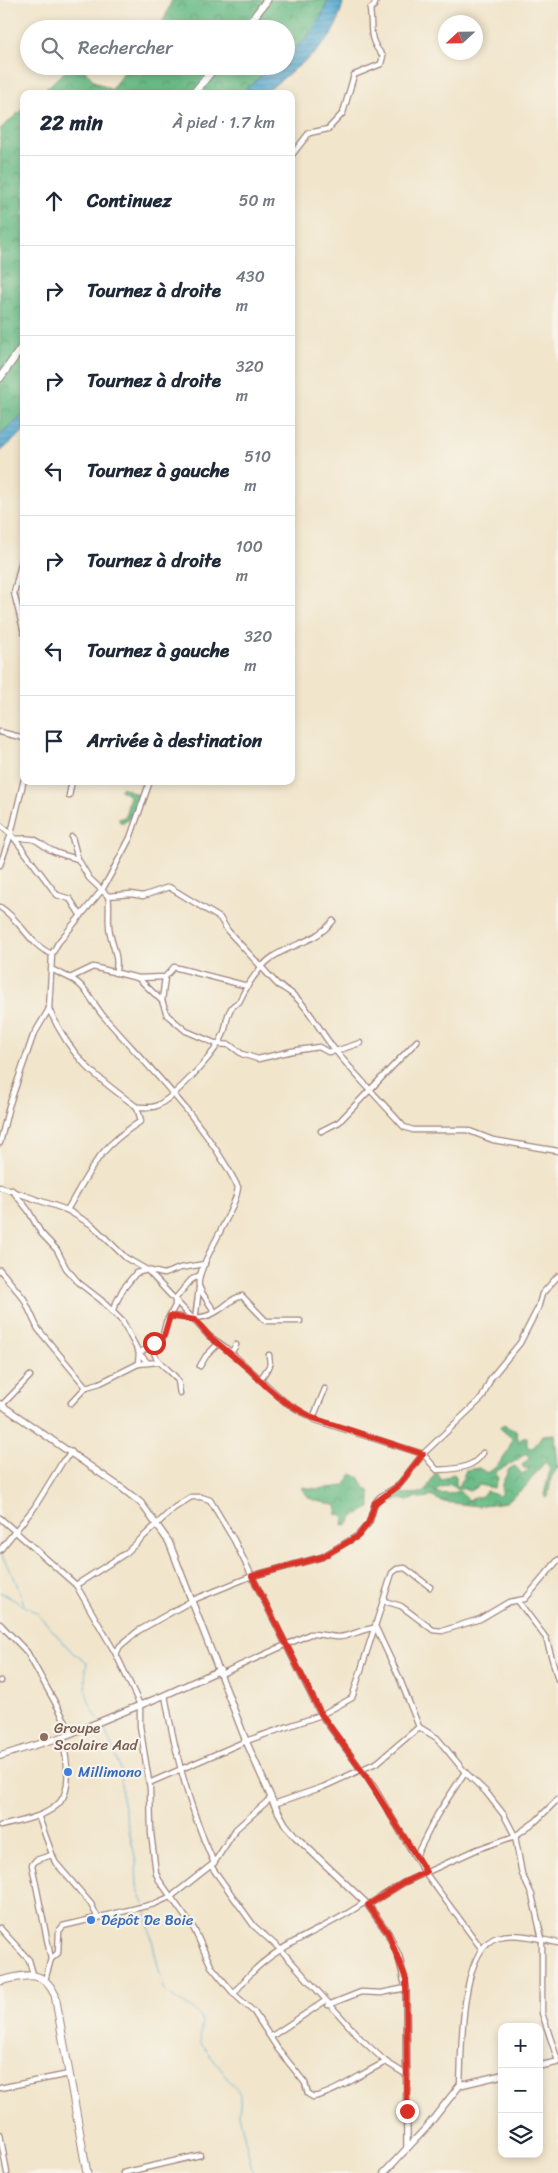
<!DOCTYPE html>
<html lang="fr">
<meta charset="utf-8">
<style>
body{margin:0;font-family:Sriracha,sans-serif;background:#f6f6f7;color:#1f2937}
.controls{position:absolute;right:15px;bottom:15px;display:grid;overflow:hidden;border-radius:10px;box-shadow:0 2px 8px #0003}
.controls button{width:45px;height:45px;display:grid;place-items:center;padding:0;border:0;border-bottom:1px solid #e0e1e3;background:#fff;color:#1f2937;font:25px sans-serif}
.compass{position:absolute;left:438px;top:15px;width:45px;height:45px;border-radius:50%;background:#fff;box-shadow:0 2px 8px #0003;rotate:248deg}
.stop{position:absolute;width:15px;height:15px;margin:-11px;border:4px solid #d93025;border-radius:50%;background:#fff}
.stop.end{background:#d93025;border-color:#fff;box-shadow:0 1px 5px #0008}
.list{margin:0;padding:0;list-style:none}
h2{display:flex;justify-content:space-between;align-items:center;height:65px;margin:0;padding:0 20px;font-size:21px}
h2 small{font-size:16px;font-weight:400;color:#747a83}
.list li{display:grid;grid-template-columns:32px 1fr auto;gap:15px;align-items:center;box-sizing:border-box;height:90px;padding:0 20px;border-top:1px solid #e0e1e3}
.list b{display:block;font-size:19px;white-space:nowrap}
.list em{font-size:16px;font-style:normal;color:#747a83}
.icon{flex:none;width:28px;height:28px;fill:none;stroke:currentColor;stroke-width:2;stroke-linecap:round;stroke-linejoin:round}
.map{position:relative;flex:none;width:558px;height:2173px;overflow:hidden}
.search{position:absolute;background:#fff;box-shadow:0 2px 8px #0003;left:20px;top:20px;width:275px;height:55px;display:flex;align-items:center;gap:12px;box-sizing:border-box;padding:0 18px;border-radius:28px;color:#747a83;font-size:19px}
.panel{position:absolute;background:#fff;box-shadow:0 2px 8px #0003;left:20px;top:90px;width:275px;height:695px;border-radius:10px}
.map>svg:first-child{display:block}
</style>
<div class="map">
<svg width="558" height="2173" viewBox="0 0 558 2173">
<defs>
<pattern id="forest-crowns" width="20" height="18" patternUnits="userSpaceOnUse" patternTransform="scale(1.25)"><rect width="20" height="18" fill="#6bbc87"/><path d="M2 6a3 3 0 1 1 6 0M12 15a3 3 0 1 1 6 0" fill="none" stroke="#5a986f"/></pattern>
<pattern id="water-rules" width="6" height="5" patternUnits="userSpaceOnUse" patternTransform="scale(1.25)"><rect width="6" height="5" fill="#57acd3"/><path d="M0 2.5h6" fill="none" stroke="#4a8bab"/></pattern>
</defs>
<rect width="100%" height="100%" fill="#f7f3e8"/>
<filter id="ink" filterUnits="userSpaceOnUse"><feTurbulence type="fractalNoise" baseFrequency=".02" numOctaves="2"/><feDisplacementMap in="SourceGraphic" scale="10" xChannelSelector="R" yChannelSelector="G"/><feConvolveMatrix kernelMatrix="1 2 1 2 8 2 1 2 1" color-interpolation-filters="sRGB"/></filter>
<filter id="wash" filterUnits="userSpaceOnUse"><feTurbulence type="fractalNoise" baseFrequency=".0096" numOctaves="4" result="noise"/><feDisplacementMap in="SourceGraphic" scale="20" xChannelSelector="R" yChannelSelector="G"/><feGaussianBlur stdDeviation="1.12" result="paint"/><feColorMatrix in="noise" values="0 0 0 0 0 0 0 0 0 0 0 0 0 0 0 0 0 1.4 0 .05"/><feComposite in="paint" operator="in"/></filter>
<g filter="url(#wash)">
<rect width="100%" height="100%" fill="#f1e5cb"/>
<g fill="url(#forest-crowns)" stroke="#5a6e59" fill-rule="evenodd">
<path d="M172,0h156c-8,24 -22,41 -42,56v-27h-129l7,-9z"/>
<polygon points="71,66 81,66 94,81 111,90 128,66 272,66 241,94 40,94"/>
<polygon points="24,108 24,415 0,434 0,129"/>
<polygon points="122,787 143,797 129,819 122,824 118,819 125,817 130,796 120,790"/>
<path d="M503,1425l13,6 3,11 4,-5h4v9l3,2 4,-1 8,-12 13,-1 3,33 -7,11 -3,19 -3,1 -1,-4 6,-24 -3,-7h-3l-19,24 -19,15 -28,4 -34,-4 -14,-6 -7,3 -7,-2 -8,4 -7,-2 -20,5v-3l14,-8c7,1 24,1 30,-1l10,-19 3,1 3,6 12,-6 3,2v9l3,2 7,-17 13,-2 8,5c12,-6 23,-21 25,-35l-11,-9 -1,-3zM527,1453l2,6 -7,6 2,3 6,1 -8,5 -7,-8 -6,3 -7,15 -1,10 -2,2 -13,-5 -4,5 -13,4 -10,-9 -10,3 -13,-1 1,-4 13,-5c5,3 7,8 14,4l6,3 9,-6 15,3 4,-9 -2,-6 2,-3c11,-4 20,-11 29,-17z"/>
<path d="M352,1474l8,4 4,9 6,5v16l-17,9 -4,7 -6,1 1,-7 -4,-4 -3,1v-9c-16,-7 -27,0 -35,-19l16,2 26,-3z"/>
</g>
<g fill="url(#water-rules)" stroke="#50667f">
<path d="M328,0h16l-7,23 -7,14 -16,17 -51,40h-22l31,-28h14v-10c20,-15 34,-32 42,-56z"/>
<polygon points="24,415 24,431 0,452 0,434"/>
</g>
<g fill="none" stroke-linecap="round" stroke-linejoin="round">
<g stroke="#57acd3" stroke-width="1">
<polyline points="0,1553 15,1579 24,1604"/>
<path d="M0,1592l37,21 35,39 15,11c-4,18 -1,42 12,56"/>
<polyline points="103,1724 121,1771 122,1799 136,1861 137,1886 144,1904"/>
<path d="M145,1907c3,14 16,79 21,85 9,10 26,13 34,24 5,6 -3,19 2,29l39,50 -2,19 14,59"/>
</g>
</g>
</g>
<g filter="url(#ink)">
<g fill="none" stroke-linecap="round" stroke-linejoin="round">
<g stroke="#9e827b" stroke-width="7">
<g id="minor">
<path d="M291,156l18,-23 19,-4 15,-16 11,-38 27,-11 2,-8c-16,-18 -10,-26 -13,-47l4,-3 2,-6"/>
<polyline points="24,551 14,593 24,633"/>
<polyline points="0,732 24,738"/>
<polyline points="69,796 72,781"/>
<polyline points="0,825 11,834 57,895 70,899 81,916"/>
<path d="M72,837l6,22 11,19 19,18 23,-2 12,2 26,-9 51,31 8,13 50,54c29,14 38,42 57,65 22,27 46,51 69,77l9,3h54l26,10 65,11"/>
<path d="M15,839c27,-3 21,5 40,13 7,3 16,5 23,7"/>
<polyline points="0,865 11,834 24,779"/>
<path d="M108,896c2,10 0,19 1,29 0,16 12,32 6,48"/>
<path d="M0,907c21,13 29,38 52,47"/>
<polyline points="53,970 70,978 93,967 138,978 165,977 174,967 247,986"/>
<path d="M70,978c17,8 23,27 35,40 48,54 100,104 133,169 -2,25 -43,81 -39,99 2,7 12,20 16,26"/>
<polyline points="138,978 162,1001 167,1015 186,1031 217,1044 230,1045 242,1054 258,1059 292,1051 319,1047 328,1052 336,1051 360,1043"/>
<polyline points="162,1001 165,977"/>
<path d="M49,1009c23,50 45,67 88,98 5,0 15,1 19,-1 18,-8 59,-52 67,-71 5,-11 2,-27 16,-33 8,-17 19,-35 35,-46 22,-14 40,-13 59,-35"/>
<polyline points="321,1131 339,1122 417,1041"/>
<polyline points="0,1143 9,1106 33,1036 49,1009 52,954 58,943 102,890 111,874 130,838 150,781"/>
<path d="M0,1187l67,23 25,15 34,33 21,12 62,66 16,11 60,55 30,18 108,34 14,16c18,-1 36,-1 46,-17"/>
<polyline points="12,1190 28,1210 41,1233 57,1250 66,1268 79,1283 101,1300 123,1322 139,1353 162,1339 166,1322 175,1306 175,1299 191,1280 198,1276"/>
<path d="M67,1210c25,-42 30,-61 74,-89l-4,-14"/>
<polyline points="0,1270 24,1299 38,1329 86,1387"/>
<polyline points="112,1311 123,1289 136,1273 147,1270 164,1274 180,1268 205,1264"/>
<path d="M170,1316c18,2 33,5 49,-6 8,-5 13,-12 23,-14l24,25h34"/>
<polyline points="195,1320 199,1288"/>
<path d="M154,1343c-4,19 16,24 24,38 1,3 1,9 2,12"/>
<polyline points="231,1353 236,1345"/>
<polyline points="148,1363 139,1353 138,1364 158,1362"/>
<polyline points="200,1366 206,1356 219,1343"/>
<polyline points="260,1380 270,1365 269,1355"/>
<polyline points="71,1403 86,1387 100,1383 138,1364"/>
<polyline points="2,1405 30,1376"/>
<polyline points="313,1418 325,1389"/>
<polyline points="0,1518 76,1585 116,1654"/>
<polyline points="0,1550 34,1508 63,1461 72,1452"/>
<polyline points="76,1585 126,1553 174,1508 191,1497 201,1497 210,1500 234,1540 321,1715 374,1787 421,1867 481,1948"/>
<polyline points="384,1601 401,1606 433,1630 442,1631 480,1619 509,1602 525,1599 558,1560"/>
<polyline points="518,1601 546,1638 558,1680"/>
<polyline points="0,1624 27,1652 72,1733"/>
<path d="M221,1674l89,-40c11,-1 19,3 29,3 13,-1 24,-9 37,-9l23,49 20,50 -41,35 -55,25 -49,17"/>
<polyline points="0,1681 1,1681"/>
<path d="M165,1695c10,59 24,114 49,168"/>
<polyline points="419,1727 437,1738 465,1772 486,1792 504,1815 515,1836 522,1874 532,1895 542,1939 542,2013 558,2061"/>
<polyline points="149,1783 246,1741 321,1715 352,1698 392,1573 397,1569 405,1568 430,1587"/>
<polyline points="39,1818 55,1862 91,1904 98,1918"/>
<path d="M0,1826c63,-14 77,-21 62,-89"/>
<polyline points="416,1856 437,1815 465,1772"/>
<polyline points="211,1866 254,1926 280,1949 360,2038 386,2062 407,2075"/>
<polyline points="368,1905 403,1883 478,1849 515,1836 536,1821 558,1799"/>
<polyline points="0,1928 29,1960 33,1974"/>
<polyline points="51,1959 32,1865 36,1860 52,1855"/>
<polyline points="45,1980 51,1959 58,1953 59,1931 63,1926 154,1904 172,1896 214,1863 236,1829 271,1798"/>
<path d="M234,1994c36,-52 83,-58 131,-92"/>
<polyline points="328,2005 361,1992 381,1993 406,1988"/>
<polyline points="272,2036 325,2001"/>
<path d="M386,2062c-23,10 -50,31 -73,35l-5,-3 -3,-11 -27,-34 -24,-37 -20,-18 -23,-28 -17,-37 -35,-49 -3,-7 -5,-40 -1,-45 -10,-62v-21l-24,-51 4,-8 18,-15 55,-31 59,-24 70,-19 35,-21 12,-13 6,-20 5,-6 18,-11 25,-32 59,-56 9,-20 29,-35 18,-35 4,-14 16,-18"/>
<path d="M460,2085c2,-34 -1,-137 38,-148 18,-5 42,2 60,6"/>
<polyline points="0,2088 69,2074"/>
<polyline points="0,2134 7,2173"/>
<polyline points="123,2173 200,2155"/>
</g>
</g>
<g stroke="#9e827b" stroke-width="8">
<g id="tertiary">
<polyline points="0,1404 123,1489 141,1503 169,1542 246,1741 274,1804 285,1824 295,1836 368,1905 388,1933 399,1957 406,1988 407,2147"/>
<polyline points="0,1756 62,1737 165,1695 220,1670"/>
<polyline points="539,2066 558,2062"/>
<polyline points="384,2173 426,2128 460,2085 502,2075"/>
</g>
</g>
<g stroke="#9e827b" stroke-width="9">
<g id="trunk">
<polyline points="245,29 267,0"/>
<polyline points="193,94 216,66"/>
<polyline points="0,378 24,344"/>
<path d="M0,1981c24,-5 42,-14 55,14l32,178"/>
</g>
</g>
<use href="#minor" stroke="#fff" stroke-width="4.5"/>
<use href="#tertiary" stroke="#fff" stroke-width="5.5"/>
<use href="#trunk" stroke="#fff" stroke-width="7"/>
</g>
</g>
<g fill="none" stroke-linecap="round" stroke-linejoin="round" filter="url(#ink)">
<polyline stroke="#d93025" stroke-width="6" points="154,1343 164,1336 170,1316 195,1320 209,1336 250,1370 267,1387 285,1402 313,1418 423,1454 398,1486 375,1503 369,1522 358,1536 322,1557 252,1576 321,1714 367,1778 426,1872 403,1883 368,1905 388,1933 406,1979 407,2111"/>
</g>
<circle fill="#8d6e63" stroke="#f7f3e8" stroke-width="2" cx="44" cy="1737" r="5"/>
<g fill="#3f7fe0" stroke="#f7f3e8" stroke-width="2">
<circle cx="68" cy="1772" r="5"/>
<circle cx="91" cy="1920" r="5"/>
</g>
<g text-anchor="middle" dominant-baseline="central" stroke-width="4.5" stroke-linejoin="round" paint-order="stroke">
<g font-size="15" fill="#785e54" stroke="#f7f3e8" text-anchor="start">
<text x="54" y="1728">Groupe<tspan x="54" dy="17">Scolaire Aad</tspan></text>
</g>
<g font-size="15" fill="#366cbe" stroke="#f7f3e8" text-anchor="start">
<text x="78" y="1772">Millimono</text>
<text x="101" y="1920">Dépôt De Boie</text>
</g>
</g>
</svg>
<div class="controls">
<button>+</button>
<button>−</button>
<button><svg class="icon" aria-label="layers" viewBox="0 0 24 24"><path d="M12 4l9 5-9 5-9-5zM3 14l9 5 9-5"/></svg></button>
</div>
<svg class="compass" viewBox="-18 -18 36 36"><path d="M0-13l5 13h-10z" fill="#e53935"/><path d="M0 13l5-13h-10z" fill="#747a83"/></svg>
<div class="stop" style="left:154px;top:1343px"></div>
<div class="stop end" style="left:407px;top:2111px"></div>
<div class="search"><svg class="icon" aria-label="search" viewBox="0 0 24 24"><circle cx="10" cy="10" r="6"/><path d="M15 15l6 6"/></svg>Rechercher</div>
<section class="panel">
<h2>22 min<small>À pied · 1.7 km</small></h2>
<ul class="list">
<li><svg class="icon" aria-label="ahead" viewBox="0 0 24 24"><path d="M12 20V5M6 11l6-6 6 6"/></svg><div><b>Continuez</b></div><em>50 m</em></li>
<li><svg class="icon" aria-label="right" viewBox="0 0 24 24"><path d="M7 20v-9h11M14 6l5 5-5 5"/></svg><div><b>Tournez à droite</b></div><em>430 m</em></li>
<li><svg class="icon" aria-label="right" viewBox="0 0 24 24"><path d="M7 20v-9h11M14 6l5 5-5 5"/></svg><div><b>Tournez à droite</b></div><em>320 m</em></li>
<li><svg class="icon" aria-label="left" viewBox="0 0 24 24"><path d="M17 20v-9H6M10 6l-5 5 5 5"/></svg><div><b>Tournez à gauche</b></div><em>510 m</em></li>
<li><svg class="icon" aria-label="right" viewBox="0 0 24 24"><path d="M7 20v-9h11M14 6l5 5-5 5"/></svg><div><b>Tournez à droite</b></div><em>100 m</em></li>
<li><svg class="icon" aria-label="left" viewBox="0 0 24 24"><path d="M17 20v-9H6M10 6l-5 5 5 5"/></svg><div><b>Tournez à gauche</b></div><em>320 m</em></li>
<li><svg class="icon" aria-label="arrive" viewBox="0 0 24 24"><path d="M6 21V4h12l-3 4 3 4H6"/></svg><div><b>Arrivée à destination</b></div></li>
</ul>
</section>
</div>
